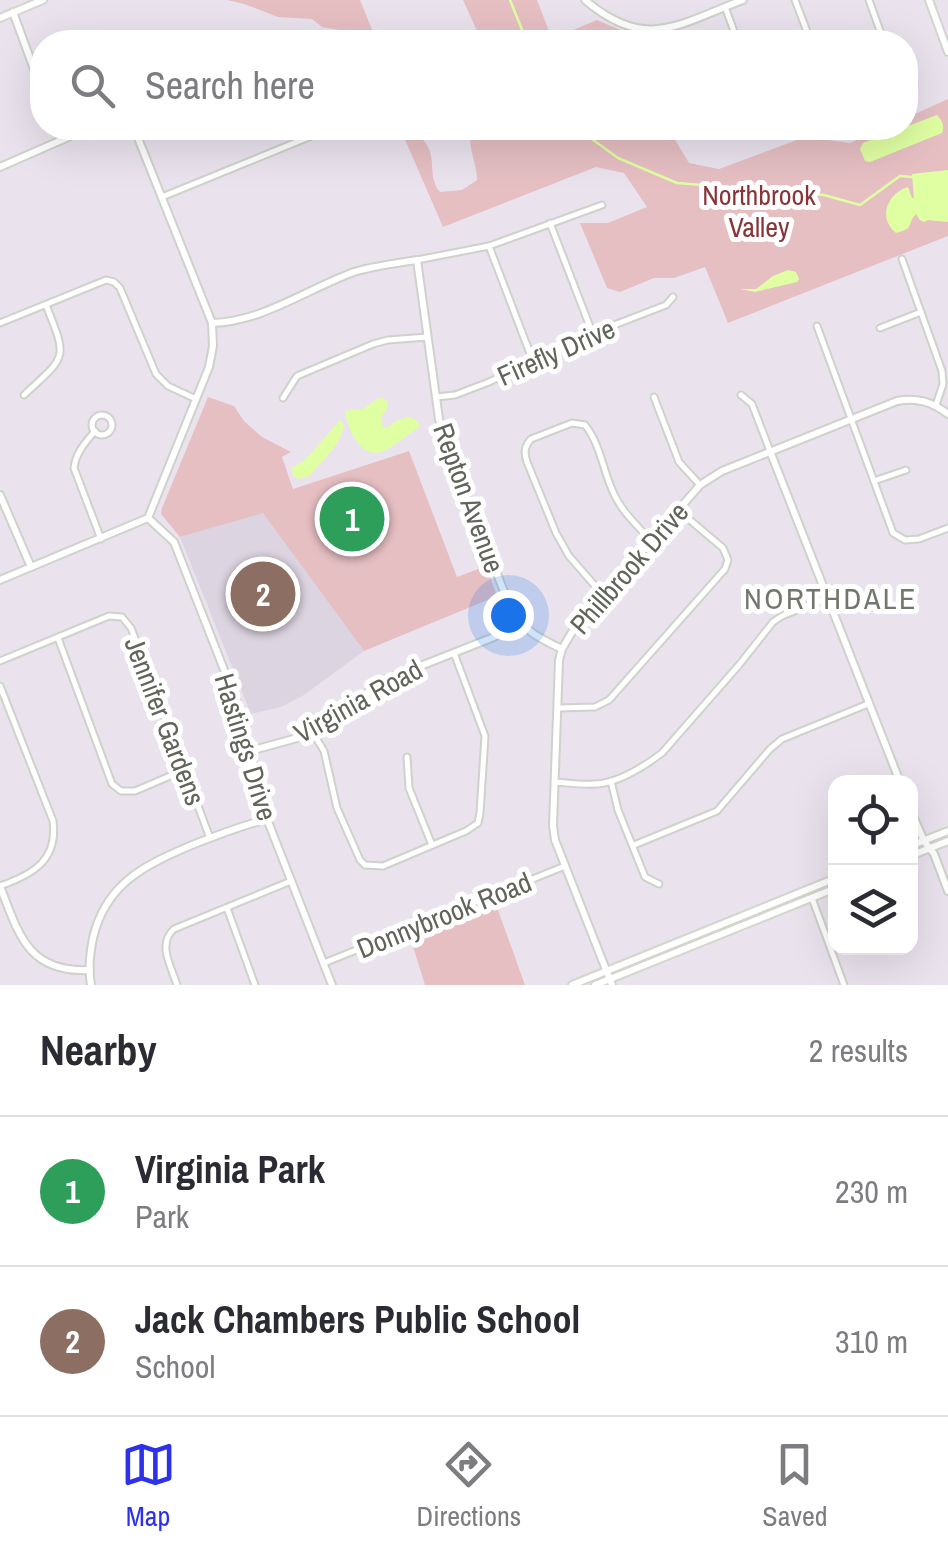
<!DOCTYPE html>
<style>
body{margin:0;font-family:"Archivo Narrow",sans-serif;background:#f7f7f7;color:#2b2b33}
.controls{position:absolute;right:30px;bottom:30px;display:grid;overflow:hidden;border-radius:20px;box-shadow:0 10px 40px #0002}
.controls button{width:90px;height:90px;display:grid;place-items:center;padding:0;border:0;border-bottom:2px solid #e1e1e2;background:#fff;color:#2b2b33;font:50px sans-serif}
.you{position:absolute;left:508px;top:615px;width:35px;height:35px;margin:-25px;border:8px solid #fff;border-radius:50%;background:#1a73e8;box-shadow:0 0 0 15px #1a73e833}
.badge{display:grid;place-items:center;width:65px;height:65px;border-radius:50%;background:#2d32ea;color:#fff;font-size:32px;font-weight:700}
.pin{position:absolute;translate:-50% -50%;border:5px solid #fff;box-shadow:0 2px 10px #0006}
.list{margin:0;padding:0;list-style:none}
h2{display:flex;justify-content:space-between;align-items:center;height:130px;margin:0;padding:0 40px;font-size:42px}
h2 small{font-size:32px;font-weight:400;color:#7c7c81}
.list li{display:grid;grid-template-columns:65px 1fr auto;gap:30px;align-items:center;box-sizing:border-box;height:150px;padding:0 40px;border-top:2px solid #e1e1e2}
.list b{display:block;font-size:38px;white-space:nowrap}
.list p{margin:0;font-size:32px;white-space:nowrap;color:#7c7c81}
.list em{font-size:32px;font-style:normal;color:#7c7c81}
.icon{flex:none;width:55px;height:55px;fill:none;stroke:currentColor;stroke-width:2;stroke-linecap:round;stroke-linejoin:round}
.map{position:relative;flex:none;width:948px;height:985px;overflow:hidden}
.search{position:absolute;background:#fff;box-shadow:0 10px 40px #0002;left:30px;right:30px;top:30px;height:110px;display:flex;align-items:center;gap:25px;box-sizing:border-box;padding:0 35px;border-radius:40px;color:#7c7c81;font-size:38px}
.sheet{height:430px;background:#fff}
nav{display:flex;justify-content:space-around;align-items:center;box-sizing:border-box;height:140px;border-top:2px solid #e1e1e2;background:#fff;font-size:28px;color:#7c7c81}
nav a{display:grid;justify-items:center;gap:5px}
nav .on{color:#2d32ea}
.map>svg:first-child{display:block}
</style>
<div class="map">
<svg width="948" height="985" viewBox="0 0 948 985">
<rect width="100%" height="100%" fill="#eae3ee"/>
<polygon fill="#dcd4e0" points="263,512 364,651 304,695 281,707 251,714 180,537"/>
<g fill="#e6bfc3">
<polygon points="227,0 360,0 377,42 365,42 361,34 322,27 312,19 278,17 244,4"/>
<polygon points="463,0 537,0 552,39 597,20 632,35 658,37 661,42 482,42"/>
<path d="M948,99v137l-220,87 -23,-56 -31,11h-20l-34,14 -13,-4 -27,-65h28l39,-16 -23,-34 -28,-6 -153,60 -43,-99c12,-1 6,-2 15,5 28,20 9,40 25,59l22,-2 15,-10c0,-14 -6,-25 -7,-40l15,-12h183l21,35 30,6 86,-32 45,6 34,-15h22v-10z"/>
<polygon points="208,397 234,406 244,421 262,437 291,452 282,457 293,489 409,451 457,577 486,566 497,596 364,651 263,513 180,537 161,514 162,508"/>
<polygon points="494,899 525,985 425,985 409,934"/>
</g>
<g fill="#e0ffa2">
<path d="M937,115c5,6 8,10 5,18l-72,29 -5,-1 -5,-12 3,-6z"/>
<path d="M948,170v52l-20,-2 -4,2 -4,-2 -4,-6c-10,10 0,14 -20,19 -19,-16 -8,-40 12,-46l4,11h2l-2,-24z"/>
<polygon points="788,270 796,272 799,279 797,282 755,292 740,289 756,289 773,276"/>
<path d="M383,398l4,3 1,6 -7,10 2,10 4,1c10,-9 25,-17 33,-3l-3,4c-10,6 -19,14 -29,20 -25,15 -40,-17 -43,-38l18,-2 14,-10z"/>
<path d="M340,420l4,5c-4,23 -21,33 -34,51l-13,3 -4,-4 -2,-7 14,-8z"/>
</g>
<g fill="none" stroke-linecap="round" stroke-linejoin="round">
<g stroke="#e0ffa2" stroke-width="2.5">
<polyline points="510,0 527,42"/>
<polyline points="581,128 592,139 618,158 677,183 824,195 860,205 900,176 912,177"/>
</g>
<g stroke="#ced2cb" stroke-width="9">
<g id="minor">
<polyline points="795,0 811,42"/>
<polyline points="869,0 884,42"/>
<polyline points="725,7 738,42"/>
<polyline points="663,29 667,42"/>
<path d="M698,128c7,6 16,2 24,0"/>
<polyline points="162,197 331,128"/>
<polyline points="550,223 592,332"/>
<polyline points="489,246 531,356"/>
<polyline points="902,259 942,371 943,384 936,405"/>
<polyline points="417,260 489,246 602,205"/>
<polyline points="0,323 106,280 114,282 120,288 156,374 168,386 196,399"/>
<polyline points="817,326 893,533 905,540 919,539 948,528"/>
<polyline points="880,328 921,312"/>
<path d="M24,395c43,-40 44,-35 22,-90"/>
<polyline points="741,395 752,404 770,451"/>
<polyline points="436,397 455,395 489,382 506,374 531,357 666,305 673,297"/>
<polyline points="654,397 679,462 700,485"/>
<polyline points="283,398 297,376 373,344 388,340 427,337"/>
<circle cx="102" cy="425" r="10"/>
<path d="M95,431c-10,12 -19,21 -21,37l27,71"/>
<polyline points="874,481 906,470"/>
<path d="M603,595l-34,-39 -13,-23 -29,-71c-3,-9 -3,-15 4,-23l41,-16 13,2c16,20 18,47 29,69 8,18 24,32 36,46"/>
<polyline points="58,638 112,784 121,791 135,791 184,770"/>
<polyline points="0,661 109,616 122,617 131,628 210,838"/>
<path d="M0,686l53,135c5,39 -19,53 -53,65"/>
<polyline points="558,708 595,707 609,700 725,569 728,560 723,548 678,510"/>
<polyline points="313,733 324,751 337,808 360,860 365,865 383,866 466,831 478,823 480,813 485,736 454,653"/>
<polyline points="407,757 409,788 432,845"/>
<polyline points="611,781 618,810 645,877 659,884"/>
<path d="M555,782c15,1 34,4 49,1 21,-4 42,-18 58,-30l77,-88 34,-43 9,-6 45,-18"/>
<polyline points="634,845 717,811 770,749 782,739 868,704"/>
<polyline points="812,898 844,985"/>
<polyline points="227,908 255,985"/>
<polyline points="324,963 565,866"/>
<path d="M177,985c-6,-19 -20,-41 -3,-56l117,-48"/>
</g>
</g>
<g stroke="#ced2cb" stroke-width="10">
<g id="tertiary">
<path d="M585,0c61,52 93,24 158,0"/>
<polyline points="13,12 42,91"/>
<polyline points="56,128 61,139"/>
<polyline points="0,167 89,128"/>
<path d="M212,323c50,-1 95,-34 142,-51 20,-6 42,-9 63,-12l22,159 5,18 64,165c15,28 26,34 54,47"/>
<polyline points="770,451 900,782"/>
<polyline points="0,495 31,567"/>
<polyline points="148,518 174,542 239,708 267,819 332,985"/>
<polyline points="0,580 148,518 209,367 213,346 212,323 134,128"/>
<polyline points="250,751 308,735 385,680 494,637 518,621"/>
<polyline points="910,809 924,841 934,854 948,891"/>
<path d="M0,886c19,49 28,87 90,84"/>
<path d="M91,985c-3,-15 -1,-32 2,-47 13,-55 52,-73 99,-93 25,-10 49,-19 75,-26"/>
<path d="M612,985l-57,-145 -2,-14 6,-166 3,-11 10,-17 128,-147 22,-14 175,-70c20,-4 35,1 51,13"/>
</g>
</g>
<g stroke="#d2d6cd" stroke-width="10">
<g id="secondary">
<polyline points="929,0 948,52"/>
<polyline points="0,18 43,0"/>
<polyline points="910,846 948,831"/>
<polyline points="910,856 948,841"/>
<polyline points="572,985 836,878"/>
<polyline points="595,985 836,888"/>
</g>
</g>
<use href="#minor" stroke="#fff" stroke-width="5"/>
<use href="#tertiary" stroke="#fff" stroke-width="6"/>
<use href="#secondary" stroke="#fff" stroke-width="6"/>
</g>
<g text-anchor="middle" dominant-baseline="central" stroke-width="10" stroke-linejoin="round" paint-order="stroke">
<g font-size="28" fill="#88353a" stroke="#fff">
<text x="759" y="195">Northbrook<tspan x="759" dy="32">Valley</tspan></text>
</g>
<g font-size="28" fill="#60645b" stroke="#fff">
<text transform="translate(556 352) rotate(-24)">Firefly Drive</text>
<text transform="translate(469 498) rotate(70)">Repton Avenue</text>
<text transform="translate(629 568) rotate(-49)">Phillbrook Drive</text>
<text transform="translate(358 701) rotate(-29)">Virginia Road</text>
<text transform="translate(165 721) rotate(69)">Jennifer Gardens</text>
<text transform="translate(246 747) rotate(73)">Hastings Drive</text>
<text transform="translate(444 915) rotate(-22)">Donnybrook Road</text>
</g>
<g font-size="30" letter-spacing="2.5" fill="#72766c" stroke="#fff">
<text x="831" y="598">NORTHDALE</text>
</g>
</g>
</svg>
<div class="controls">
<button><svg class="icon" aria-label="locate" viewBox="0 0 24 24"><circle cx="12" cy="12" r="6"/><path d="M12 2v4M12 18v4M2 12h4M18 12h4"/></svg></button>
<button><svg class="icon" aria-label="layers" viewBox="0 0 24 24"><path d="M12 4l9 5-9 5-9-5zM3 14l9 5 9-5"/></svg></button>
</div>
<div class="you"></div>
<div class="pin badge" style="left:352px;top:519px;background:#2e9e5b">1</div>
<div class="pin badge" style="left:263px;top:594px;background:#8d6e63">2</div>
<div class="search"><svg class="icon" aria-label="search" viewBox="0 0 24 24"><circle cx="10" cy="10" r="6"/><path d="M15 15l6 6"/></svg>Search here</div>
</div>
<section class="sheet">
<h2>Nearby<small>2 results</small></h2>
<ul class="list">
<li><span class="badge" style="background:#2e9e5b">1</span><div><b>Virginia Park</b><p>Park</p></div><em>230 m</em></li>
<li><span class="badge" style="background:#8d6e63">2</span><div><b>Jack Chambers Public School</b><p>School</p></div><em>310 m</em></li>
</ul>
</section>
<nav>
<a class="on"><svg class="icon" aria-label="map" viewBox="0 0 24 24"><path d="M3 6l6-2 6 2 6-2v14l-6 2-6-2-6 2zM9 4v14M15 6v14"/></svg>Map</a>
<a><svg class="icon" aria-label="directions" viewBox="0 0 24 24"><path d="M12 3l9 9-9 9-9-9zM9 14v-3h6M13 9l2 2-2 2"/></svg>Directions</a>
<a><svg class="icon" aria-label="saved" viewBox="0 0 24 24"><path d="M7 4h10v16l-5-4-5 4z"/></svg>Saved</a>
</nav>
